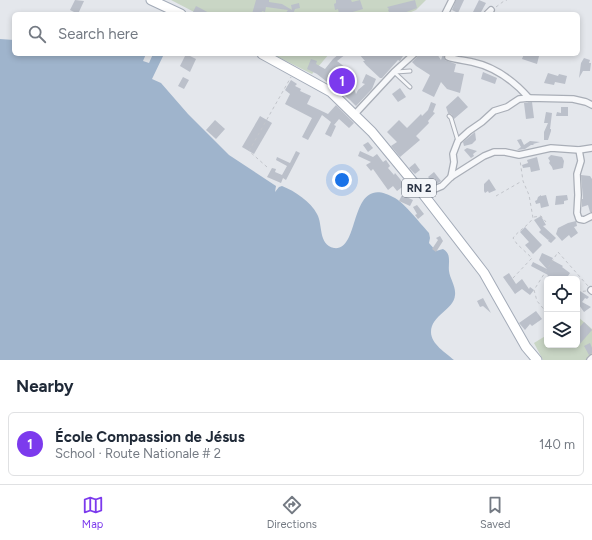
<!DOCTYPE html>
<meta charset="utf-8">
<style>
body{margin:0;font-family:Figtree,sans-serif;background:#f2f2f3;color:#1f2937}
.controls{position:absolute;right:12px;bottom:12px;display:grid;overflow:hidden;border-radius:6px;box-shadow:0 2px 6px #0003}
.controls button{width:36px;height:36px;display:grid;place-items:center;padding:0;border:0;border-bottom:1px solid #e0e1e3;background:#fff;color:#1f2937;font:20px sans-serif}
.you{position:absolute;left:342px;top:180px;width:14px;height:14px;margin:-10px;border:3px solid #fff;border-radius:50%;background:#1a73e8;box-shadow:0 0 0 6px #1a73e833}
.badge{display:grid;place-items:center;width:26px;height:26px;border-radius:50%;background:#7c3aed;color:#fff;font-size:13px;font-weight:700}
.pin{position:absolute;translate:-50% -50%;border:2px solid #fff;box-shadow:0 1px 4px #0006}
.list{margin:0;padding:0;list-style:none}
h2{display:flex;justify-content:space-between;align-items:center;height:52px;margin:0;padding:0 16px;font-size:17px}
h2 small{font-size:13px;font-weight:400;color:#747a83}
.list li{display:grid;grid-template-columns:26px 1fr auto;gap:12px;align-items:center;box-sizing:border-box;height:64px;margin:0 8px 8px;padding:0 8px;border:1px solid #e0e1e3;border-radius:6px}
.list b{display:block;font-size:15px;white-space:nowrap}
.list p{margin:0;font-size:13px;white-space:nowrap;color:#747a83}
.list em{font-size:13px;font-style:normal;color:#747a83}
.icon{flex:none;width:22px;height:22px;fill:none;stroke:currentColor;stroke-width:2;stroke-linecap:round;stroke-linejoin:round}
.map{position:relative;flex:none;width:592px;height:360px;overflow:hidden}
.search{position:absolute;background:#fff;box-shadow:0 2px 6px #0003;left:12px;right:12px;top:12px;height:44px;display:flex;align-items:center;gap:10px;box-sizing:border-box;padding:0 14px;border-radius:6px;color:#747a83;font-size:15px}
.sheet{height:124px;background:#fff}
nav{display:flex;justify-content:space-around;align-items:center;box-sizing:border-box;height:56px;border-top:1px solid #e0e1e3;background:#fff;font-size:11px;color:#747a83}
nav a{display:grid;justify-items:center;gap:2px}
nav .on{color:#7c3aed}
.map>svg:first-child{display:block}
</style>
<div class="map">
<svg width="592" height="360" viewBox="0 0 592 360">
<rect width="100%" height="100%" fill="#e4e7ec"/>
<g fill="#c9d6c5">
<polygon points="171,0 426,0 416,10 406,14 198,14"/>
<polygon points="272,54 329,54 312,74"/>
<polygon points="577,316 592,329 592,357 589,360 543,360 534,343 547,335 547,345 577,345"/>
</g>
<path fill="#9fb4cc" d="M0,39l14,1v14h132l-3,7 6,2 4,-9h11l-12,25 9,4 27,31 41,41 47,31 -1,6 4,-5 3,-1c13,5 29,16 35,28 6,10 1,31 17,34 28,4 13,-78 61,-50 10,6 25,25 34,35l1,5 -1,5 7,8 7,-2c9,5 5,14 6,22 1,8 7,15 6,24 -1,15 -24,20 -24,37 0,12 15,21 23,28h-454z"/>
<g fill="#bbc0ca">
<polygon points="75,0 84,1 78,14 70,10"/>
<polygon points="256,0 269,0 269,2 282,4 292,10 291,5 299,3 300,8 295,9 293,14 285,14 288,10 266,7 265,12 262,11 261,14 252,14"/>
<polygon points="336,0 351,0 352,2 360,0 363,9 346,14 339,14 338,9 335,10 334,4 336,3"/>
<polygon points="415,0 417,8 401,14 390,14 388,10 389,9 387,7"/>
<polygon points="456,0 464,0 458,13 452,10"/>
<polygon points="479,0 486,3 480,14 472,14"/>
<polygon points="196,6 200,8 211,14 192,14"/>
<polygon points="186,54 196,59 190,72 180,66"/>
<polygon points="339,54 346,54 337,61 350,71 353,83 347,84 354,88 356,94 358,90 365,84 362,83 366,74 376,79 372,89 356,106 350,100 317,74 307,69 311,59 317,61 316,64 325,69 333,59"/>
<polygon points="359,54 400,54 403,56 400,61 398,60 382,78 380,78 366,65 363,61 365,61"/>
<polygon points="418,54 437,54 441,60 443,54 445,54 444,57 445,60 456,64 454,72 464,74 460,93 447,89 441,82 434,97 422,91 430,75 416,66 412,62 417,57"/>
<polygon points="524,54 533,54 539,56 537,64 522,59"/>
<polygon points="584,58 590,60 589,63 591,63 590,71 583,71 579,78 581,63"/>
<polygon points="483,72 497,78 495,84 481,79"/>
<polygon points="548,73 558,76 559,74 567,76 565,84 555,82 554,85 544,83"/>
<polygon points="183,77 189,80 184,89 178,86"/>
<polygon points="291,80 297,84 295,86 301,89 300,91 311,96 307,104 328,114 336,105 354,123 349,128 339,119 334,125 336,126 331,137 325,134 331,122 322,115 308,140 302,137 312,118 285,104 290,94 285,90"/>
<polygon points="400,88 406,97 398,102 392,94"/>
<polygon points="458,96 468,107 454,119 451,114 448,113 446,107"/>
<polygon points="431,102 436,104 433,112 435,113 428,121 429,123 416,136 420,140 400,157 391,146 397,142 387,132 399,120 407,128 421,114 422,116 428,110"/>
<polygon points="532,102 534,118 526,119 524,103"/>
<polygon points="561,107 568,107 568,116 556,116 557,112 561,113"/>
<polygon points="546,112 552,113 550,129 551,129 551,131 548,140 544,140 544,132 548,123 544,123"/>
<polygon points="260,116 272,123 254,154 242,147"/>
<polygon points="215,120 225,129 216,139 206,130"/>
<polygon points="475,132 476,140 472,144 464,146 463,142"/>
<polygon points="521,139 524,145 530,141 540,142 533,144 534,145 531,145 525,149 517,150 521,147 517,140"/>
<polygon points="368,142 373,148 368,152 363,145"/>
<polygon points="467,148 477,151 473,154 474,156 471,158 464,150"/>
<polygon points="296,151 300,153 286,180 283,178 281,183 267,177 272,168 276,169 275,172 282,175 287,166 276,160 277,157 290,163"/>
<polygon points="360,151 373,157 377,154 383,162 386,160 390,166 388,168 394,175 395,173 405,185 397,191 393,186 388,190 373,169 371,171 366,165 371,162 358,156"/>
<polygon points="551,155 562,157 564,161 563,168 553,170 552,167 549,163 550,161 548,158"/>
<polygon points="537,157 540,170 531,172 530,167 523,168 522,165 528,163 527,160"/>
<polygon points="415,163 420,170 415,174 409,168"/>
<polygon points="434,172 441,181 435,185 428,177"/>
<polygon points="581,175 590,176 592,179 592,212 590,212 588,205 582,207 582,199 583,199"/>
<polygon points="489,179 496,190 489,193 488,191 485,193 484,191 484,184"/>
<polygon points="402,195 413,200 410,206 399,201"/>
<polygon points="541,195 541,196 546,195 549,206 541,208 540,203 536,204 535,201 537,200 538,197"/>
<polygon points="567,195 568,200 564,201 564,204 555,205 556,196"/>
<polygon points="417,205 424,214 418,219 415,215 417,214 413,207"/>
<polygon points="541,216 546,225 543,226 556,238 551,243 548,241 549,239 548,240 539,232 541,230 534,220"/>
<polygon points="576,221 577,226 574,227 578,233 571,238 569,235 562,241 556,234 558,228 568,223"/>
<polygon points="525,227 542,245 533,254 525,245 529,242 520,232"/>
<polygon points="440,236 443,241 436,252 432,249 438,240 436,238"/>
<polygon points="542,253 553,258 552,260 563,266 562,267 570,273 566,279 561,277 560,279 546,279 548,275 531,266 533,262 547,269 539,260"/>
<polygon points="509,273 516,284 522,279 529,289 530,287 534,290 530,295 522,289 515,294 503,277"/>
<polygon points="577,289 589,297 587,299 585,298 582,302 591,307 584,312 579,305 577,309 577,299 580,295 577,293"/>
<polygon points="483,298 491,313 483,306 480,307 477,301"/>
<polygon points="536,311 542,319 532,326 530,324 525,330 519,323"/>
<polygon points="584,322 592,330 579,345 577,343 577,330"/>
<polygon points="590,343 592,348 592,353 589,355 584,346"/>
</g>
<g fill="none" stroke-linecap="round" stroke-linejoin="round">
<g stroke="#a9aeb7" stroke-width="5">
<g id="service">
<polyline points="394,72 410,87"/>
<polyline points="396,72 410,71"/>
<polyline points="449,116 451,118 458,141"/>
</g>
</g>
<g stroke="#a9aeb7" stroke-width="8">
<g id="minor">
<polyline points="445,14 452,0"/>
<polyline points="487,14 491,10"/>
<path d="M449,54l-1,3c8,3 16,3 24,5 23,5 42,19 57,36"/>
<polyline points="355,114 394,72 414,54"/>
<polyline points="579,150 581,161 577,174 578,195 577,213 579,219 584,220 592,216"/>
<polyline points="451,177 454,162 453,154 458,141 469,131 482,122 494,111 507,107 519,99 529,98 573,99 586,102 592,105"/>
<polyline points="423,194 442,186 451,177 484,156 494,152 505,152 519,155 551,148 579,150 592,148"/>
<polyline points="591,290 592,291"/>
<polyline points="590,360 592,358"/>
</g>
</g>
<g stroke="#a3abb8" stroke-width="11">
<g id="primary">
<polyline points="151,0 181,14"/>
<polyline points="262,54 331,92 372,132 423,194 484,273 526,347 537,360"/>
</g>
</g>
<g stroke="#c2c5cb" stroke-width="1" stroke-dasharray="3 3" stroke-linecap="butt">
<polyline points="496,7 504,1 507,0"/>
<polyline points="267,167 249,151 291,77"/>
<polyline points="496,196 522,181"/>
<polyline points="534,217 541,216 546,222"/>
<path d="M513,278l19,-20 -15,-14 -4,-6c6,-8 15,-12 20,-20l-4,-23 -6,-14 -3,-21"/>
<polyline points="577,292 586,291"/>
<polyline points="547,313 537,301 534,290 558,252 588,286"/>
</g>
<use href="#service" stroke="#f7f8fa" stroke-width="3"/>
<use href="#minor" stroke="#f7f8fa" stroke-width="5.5"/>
<use href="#primary" stroke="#fff" stroke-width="9"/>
</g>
<g text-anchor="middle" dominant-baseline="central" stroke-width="3" stroke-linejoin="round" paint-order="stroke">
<rect fill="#f4f6f9" stroke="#676e7b" stroke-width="1" x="402" y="179" width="34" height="18" rx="3"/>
<g font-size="11" font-weight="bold" fill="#2b3445">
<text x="419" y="188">RN 2</text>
</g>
</g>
</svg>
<div class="controls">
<button><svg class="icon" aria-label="locate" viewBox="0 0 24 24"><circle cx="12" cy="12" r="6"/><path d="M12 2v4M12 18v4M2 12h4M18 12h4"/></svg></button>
<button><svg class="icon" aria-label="layers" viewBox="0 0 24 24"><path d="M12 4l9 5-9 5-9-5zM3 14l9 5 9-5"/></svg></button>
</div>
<div class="you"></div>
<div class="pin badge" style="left:342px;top:81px">1</div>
<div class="search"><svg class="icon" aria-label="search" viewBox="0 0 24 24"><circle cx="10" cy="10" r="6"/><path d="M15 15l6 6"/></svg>Search here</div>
</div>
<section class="sheet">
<h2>Nearby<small></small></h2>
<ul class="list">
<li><span class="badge">1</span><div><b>École Compassion de Jésus</b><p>School · Route Nationale # 2</p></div><em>140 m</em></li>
</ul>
</section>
<nav>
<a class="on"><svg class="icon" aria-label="map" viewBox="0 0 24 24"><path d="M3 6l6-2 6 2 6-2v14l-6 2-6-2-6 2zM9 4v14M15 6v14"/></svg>Map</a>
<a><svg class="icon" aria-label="directions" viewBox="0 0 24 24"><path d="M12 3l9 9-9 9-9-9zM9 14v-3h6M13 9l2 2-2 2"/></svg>Directions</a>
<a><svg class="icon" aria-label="saved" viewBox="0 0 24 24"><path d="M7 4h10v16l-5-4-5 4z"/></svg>Saved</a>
</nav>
